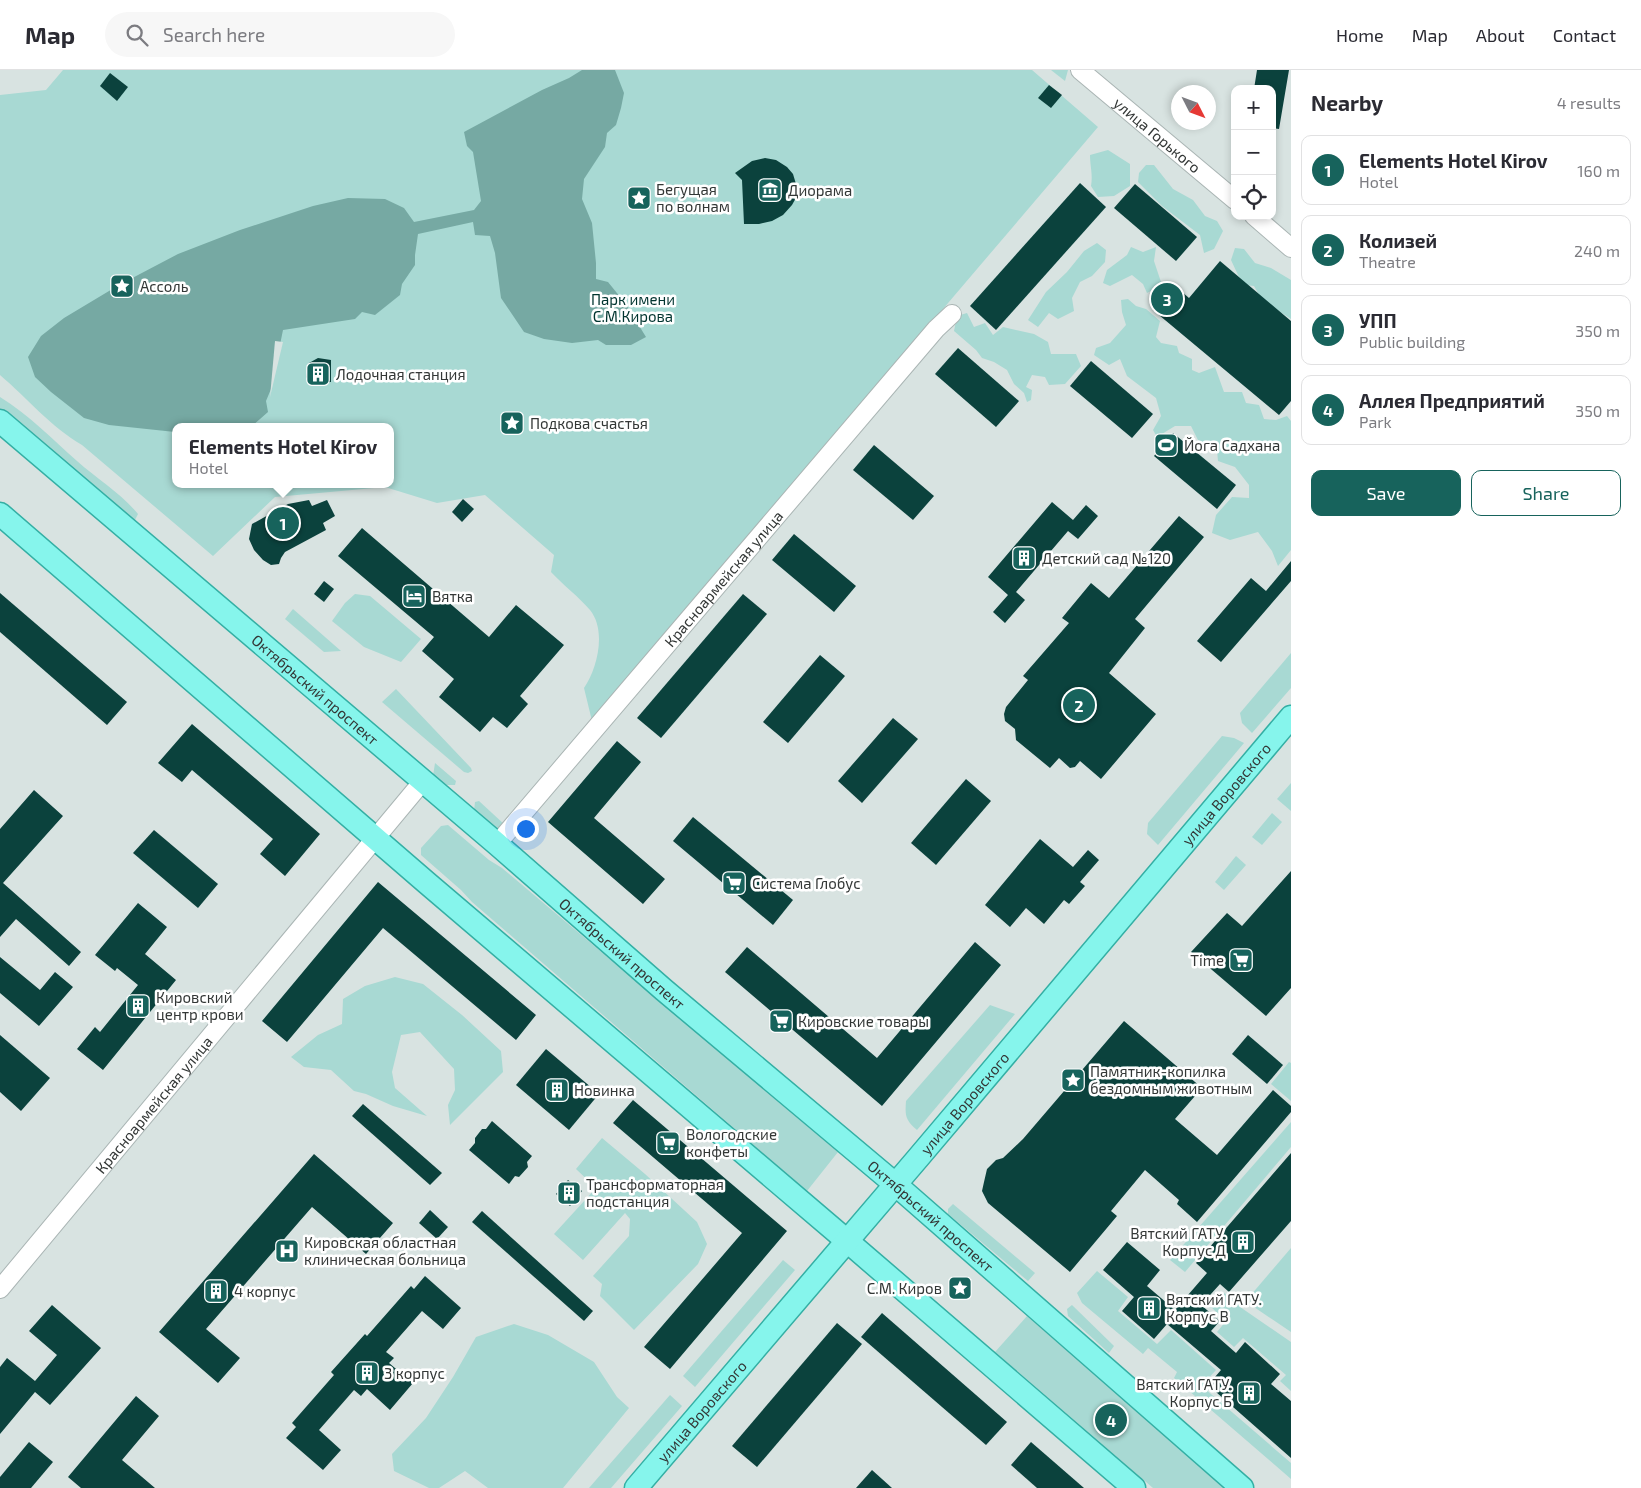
<!DOCTYPE html>
<meta charset="utf-8">
<style>
body{margin:0;font-family:"Exo 2",sans-serif;background:#f7f7f7;color:#2b2b33}
.controls{position:absolute;right:15px;top:15px;display:grid;overflow:hidden;border-radius:10px;box-shadow:0 2px 8px #0003}
.controls button{width:45px;height:45px;display:grid;place-items:center;padding:0;border:0;border-bottom:1px solid #e1e1e2;background:#fff;color:#2b2b33;font:25px sans-serif}
.compass{position:absolute;left:1171px;top:15px;width:45px;height:45px;border-radius:50%;background:#fff;box-shadow:0 2px 8px #0003;rotate:132deg}
.you{position:absolute;left:525px;top:758px;width:18px;height:18px;margin:-12px;border:4px solid #fff;border-radius:50%;background:#1a73e8;box-shadow:0 0 0 8px #1a73e833}
.badge{display:grid;place-items:center;width:32px;height:32px;border-radius:50%;background:#17635c;color:#fff;font-size:16px;font-weight:700}
.pin{position:absolute;translate:-50% -50%;border:2px solid #fff;box-shadow:0 1px 5px #0006}
.popup{position:absolute;left:172px;top:353px;width:222px;height:65px;box-sizing:border-box;display:grid;place-content:center;border-radius:10px;background:#fff;filter:drop-shadow(0 1px 4px #0005);font-size:16px;white-space:nowrap;color:#7c7c81}
.popup b{font-size:19px;color:#2b2b33}
.popup::after{content:'';position:absolute;left:50%;top:100%;margin-left:-10px;border:10px solid transparent;border-top-color:#fff}
.list{margin:0;padding:0;list-style:none}
h2{display:flex;justify-content:space-between;align-items:center;height:65px;margin:0;padding:0 20px;font-size:21px}
h2 small{font-size:16px;font-weight:400;color:#7c7c81}
.list li{display:grid;grid-template-columns:32px 1fr auto;gap:15px;align-items:center;box-sizing:border-box;height:70px;margin:0 10px 10px;padding:0 10px;border:1px solid #e1e1e2;border-radius:10px}
.list b{display:block;font-size:19px;white-space:nowrap}
.list p{margin:0;font-size:16px;white-space:nowrap;color:#7c7c81}
.list em{font-size:16px;font-style:normal;color:#7c7c81}
.actions{display:flex;gap:10px;padding:15px 20px}
.actions a{flex:1;padding:11px 0;border:1px solid #17635c;border-radius:10px;text-align:center;font-size:18px;color:#17635c}
.actions .main{background:#17635c;color:#fff}
.icon{flex:none;width:28px;height:28px;fill:none;stroke:currentColor;stroke-width:2;stroke-linecap:round;stroke-linejoin:round}
.map{position:relative;flex:none;width:1291px;height:1418px;overflow:hidden}
header{display:flex;align-items:center;gap:30px;box-sizing:border-box;height:70px;padding:0 25px;background:#fff;border-bottom:1px solid #e1e1e2}
header strong{font-size:24px}
nav{display:flex;gap:28px;margin-inline-start:auto;font-size:18px}
.search{width:350px;height:45px;background:#f7f7f7;display:flex;align-items:center;gap:12px;box-sizing:border-box;padding:0 18px;border-radius:28px;color:#7c7c81;font-size:19px}
main{display:flex}
aside{flex:1;background:#fff}
.map>svg:first-child{display:block}
</style>
<header>
<strong>Map</strong>
<div class="search"><svg class="icon" aria-label="search" viewBox="0 0 24 24"><circle cx="10" cy="10" r="6"/><path d="M15 15l6 6"/></svg>Search here</div>
<nav><a>Home</a><a>Map</a><a>About</a><a>Contact</a></nav>
</header>
<main>
<div class="map">
<svg width="1291" height="1418" viewBox="0 0 1291 1418">
<rect width="100%" height="100%" fill="#d8e3e1"/>
<g fill="#a8d9d3" fill-rule="evenodd">
<path d="M63,0h969l66,57 -506,594 -8,-33c13,-19 23,-57 6,-78 -10,-12 -28,-26 -39,-38l3,-17 -69,-60 -48,8 -52,-16 -110,10 -62,59 -131,-111c-31,-18 -55,-47 -82,-70v-280l46,-5zM176,357h214v57h-214z"/>
<polygon points="1051,0 1068,0 1065,11"/>
<path d="M1108,80l22,14v22l-16,10 -16,1 -7,-11c2,-11 -1,-20 -1,-31z"/>
<polygon points="1146,95 1154,95 1173,119 1193,130 1205,146 1217,151 1223,161 1214,179 1204,183 1200,165 1162,136 1138,112 1139,103"/>
<polygon points="1097,173 1106,180 1105,192 1092,206 1080,212 1072,228 1074,241 1058,249 1049,243 1038,257 1028,250 1046,222 1067,202 1084,181"/>
<polygon points="1131,177 1143,182 1156,177 1154,191 1162,215 1147,223 1143,214 1132,205 1110,216 1103,213 1107,200 1127,185"/>
<polygon points="1235,178 1244,179 1255,193 1271,198 1291,210 1291,249 1262,230 1254,216 1245,215 1238,205 1231,190"/>
<polygon points="1128,229 1136,236 1146,239 1160,251 1156,267 1161,273 1177,276 1179,283 1192,289 1192,300 1199,303 1215,297 1224,322 1242,322 1246,333 1259,335 1264,349 1276,350 1287,346 1291,351 1291,480 1278,496 1272,481 1258,462 1230,470 1212,463 1216,445 1232,427 1249,428 1249,415 1235,397 1218,391 1217,380 1198,370 1191,356 1175,356 1157,367 1153,360 1161,346 1156,328 1127,306 1120,289 1109,295 1094,285 1096,278 1110,273 1126,255 1122,242 1121,230"/>
<polygon points="967,243 974,257 985,253 993,265 1003,257 1034,264 1048,272 1051,284 1076,284 1081,296 1065,314 1049,315 1045,307 1032,305 1026,317 1032,320 1031,330 1027,332 1024,323 1014,314 1007,300 994,292 982,288 976,280 954,261 957,246"/>
<path d="M0,327c29,18 52,42 77,64 20,18 44,32 61,53l-4,8 -134,-109z"/>
<polygon points="355,524 370,526 421,569 401,592 364,577 332,551 345,533"/>
<polygon points="293,539 341,581 324,582 285,549"/>
<polygon points="1291,583 1291,618 1252,663 1242,653 1240,643"/>
<polygon points="396,619 471,698 472,701 468,703 464,702 382,632"/>
<polygon points="1222,666 1234,668 1244,673 1158,775 1147,764 1148,753"/>
<polygon points="435,693 456,711 455,715 445,715 433,706"/>
<polygon points="1291,713 1291,741 1277,729"/>
<polygon points="479,731 505,755 497,760 474,741 475,732"/>
<polygon points="1272,743 1282,752 1262,775 1252,767"/>
<polygon points="448,755 489,790 502,798 838,1082 807,1121 472,832 461,820 421,785 421,778 441,756"/>
<polygon points="1236,786 1246,795 1224,820 1215,812"/>
<polygon points="395,907 423,914 462,945 501,981 503,1002 450,1055 448,1035 455,1020 454,999 420,962 401,965 392,1002 395,1018 427,1046 393,1036 366,1024 354,1021 331,1000 304,997 291,987 318,965 342,954 343,929 365,916"/>
<path d="M990,935l25,9 -98,116c-12,-10 -12,-15 -11,-29z"/>
<polygon points="1289,992 1291,993 1291,1031 1271,1014"/>
<polygon points="1291,1052 1291,1077 1185,1202 1170,1190"/>
<polygon points="602,1068 645,1104 697,1152 707,1174 698,1194 634,1260 600,1226 602,1214 593,1206 629,1166 630,1149 625,1143 583,1190 554,1164 596,1118 576,1099"/>
<polygon points="953,1134 1035,1203 1028,1211 948,1144 948,1139"/>
<polygon points="1291,1178 1291,1262 1251,1235 1250,1226"/>
<polygon points="783,1190 795,1200 695,1317 683,1306"/>
<polygon points="1097,1201 1128,1227 1118,1241 1157,1274 1171,1260 1216,1300 1205,1312 1204,1318 1291,1393 1291,1409 1174,1308 1177,1302 1148,1278 1143,1284 1082,1233 1077,1223"/>
<polygon points="1223,1222 1243,1239 1291,1272 1291,1321 1280,1311 1286,1305 1243,1268 1234,1277 1217,1262 1226,1251 1211,1237"/>
<polygon points="1072,1235 1114,1276 1109,1283 1068,1246 1067,1239"/>
<polygon points="1027,1246 1227,1418 1153,1418 995,1282"/>
<polygon points="514,1254 548,1265 594,1292 617,1327 629,1338 563,1418 488,1418 465,1401 439,1418 429,1418 394,1401 392,1384 426,1348 453,1307 476,1267"/>
<polygon points="670,1325 682,1336 611,1418 589,1418"/>
</g>
<polygon fill="#76a9a3" points="582,0 615,0 624,23 621,38 616,55 607,63 605,77 584,109 582,129 592,153 596,193 596,209 608,212 625,233 646,267 631,275 606,275 598,270 572,273 544,269 524,262 501,228 495,183 490,166 475,165 473,152 418,164 415,185 415,195 402,214 400,225 375,245 362,242 355,249 283,260 271,319 266,331 268,342 251,357 176,357 175,362 109,355 84,348 51,322 35,307 28,287 41,266 64,248 119,215 178,184 240,160 313,136 348,128 385,129 404,138 414,152 474,140 481,131 473,82 467,76 464,62 542,20 569,8"/>
<polygon fill="#d8e3e1" points="275,271 283,272 270,327"/>
<g fill="#0b423d">
<polygon points="1257,0 1289,0 1279,59 1272,58 1272,19 1254,19"/>
<polygon points="110,3 128,17 117,31 100,16"/>
<polygon points="1049,15 1062,25 1051,38 1038,28"/>
<polygon points="765,88 776,90 787,97 793,104 796,114 797,126 792,135 783,145 772,151 759,154 744,154 742,110 735,103 752,91"/>
<polygon points="1080,113 1106,137 996,260 970,236"/>
<polygon points="1135,114 1197,167 1176,191 1114,138"/>
<polygon points="1220,191 1291,251 1291,331 1279,345 1153,240 1174,215 1189,228"/>
<polygon points="958,278 1019,331 996,357 935,304"/>
<polygon points="318,288 331,290 331,312 316,313 309,311 306,307 309,293"/>
<polygon points="1091,291 1153,344 1132,368 1070,316"/>
<polygon points="1173,363 1236,415 1217,439 1154,386"/>
<polygon points="874,375 934,426 913,450 853,400"/>
<polygon points="463,429 474,439 462,452 452,442"/>
<polygon points="309,430 312,436 327,430 335,446 323,453 326,460 285,482 281,488 279,494 271,495 263,490 254,480 249,469 252,454 288,434"/>
<polygon points="1052,432 1073,450 1086,435 1098,446 1078,469 1068,461 1016,522 1025,530 1005,553 993,542 1008,525 988,507"/>
<polygon points="1179,446 1204,467 1135,549 1145,558 1109,603 1156,644 1101,709 1080,691 1075,697 1070,698 1059,688 1050,698 1016,670 1015,659 1005,651 1004,644 1006,637 1028,610 1023,606 1069,553 1062,548 1091,513 1109,528"/>
<polygon points="362,458 489,567 516,535 564,575 520,626 528,634 507,658 493,647 480,662 439,627 454,609 422,581 434,567 338,486"/>
<polygon points="794,464 856,516 834,542 772,490"/>
<polygon points="1291,491 1291,511 1221,592 1197,571 1251,508 1266,521"/>
<polygon points="324,511 334,519 324,532 314,524"/>
<polygon points="0,523 127,632 107,655 0,562"/>
<polygon points="743,524 767,544 661,668 637,648"/>
<polygon points="820,585 845,606 788,673 763,652"/>
<polygon points="893,648 918,669 862,733 838,711"/>
<polygon points="192,654 320,764 285,806 260,784 273,769 192,700 182,712 158,693"/>
<polygon points="617,671 641,692 594,748 665,809 643,834 548,752"/>
<polygon points="966,709 991,731 936,795 911,773"/>
<polygon points="34,720 63,746 3,813 81,882 69,896 16,849 0,867 0,759"/>
<polygon points="693,747 793,830 773,855 673,771"/>
<polygon points="154,760 218,814 198,838 133,783"/>
<polygon points="1040,769 1073,797 1088,780 1099,790 1080,812 1085,816 1069,834 1064,830 1044,854 1026,838 1010,857 985,835"/>
<polygon points="1291,801 1291,918 1266,946 1191,882 1227,843 1242,856"/>
<polygon points="378,812 536,945 516,970 383,858 287,972 262,951"/>
<polygon points="138,833 167,857 145,884 176,910 103,1000 77,979 95,957 100,962 138,915 117,898 115,901 95,885"/>
<polygon points="975,872 1001,895 882,1036 725,902 747,877 877,988"/>
<polygon points="0,887 40,920 55,902 73,917 39,956 0,923"/>
<polygon points="1124,951 1202,1018 1175,1049 1217,1085 1273,1020 1291,1036 1291,1042 1197,1152 1177,1134 1179,1130 1145,1100 1111,1141 1117,1146 1070,1202 988,1133 982,1121 984,1112 987,1099 996,1090 1003,1088 1023,1069"/>
<polygon points="0,965 50,1008 21,1041 0,1022"/>
<polygon points="1248,965 1283,995 1267,1014 1232,984"/>
<polygon points="546,979 599,1024 569,1060 516,1015"/>
<polygon points="633,1030 787,1161 670,1299 644,1277 742,1163 613,1053"/>
<polygon points="363,1034 442,1103 430,1115 352,1046"/>
<polygon points="492,1051 532,1086 527,1092 528,1097 519,1107 515,1106 509,1114 469,1080 475,1073 475,1068 482,1059 486,1059"/>
<polygon points="1291,1083 1291,1151 1229,1222 1220,1214 1201,1235 1220,1251 1211,1261 1236,1283 1245,1272 1280,1304 1271,1314 1291,1331 1291,1388 1208,1315 1221,1300 1167,1254 1154,1269 1122,1241 1134,1227 1103,1200 1127,1172 1160,1200 1147,1216 1175,1240 1207,1203 1196,1193"/>
<polygon points="314,1084 393,1153 366,1184 312,1137 206,1259 240,1288 218,1313 159,1262"/>
<polygon points="568,1110 582,1121 570,1136 556,1124"/>
<polygon points="430,1140 448,1157 437,1169 419,1153"/>
<polygon points="482,1141 593,1241 584,1251 472,1152"/>
<polygon points="425,1206 461,1238 443,1259 422,1241 386,1282 394,1288 389,1293 413,1313 390,1340 367,1319 361,1326 354,1320 319,1360 341,1380 323,1400 286,1368 296,1357 292,1353 334,1305 331,1302 365,1264 367,1266 411,1216 414,1219"/>
<polygon points="52,1235 101,1278 50,1335 35,1322 0,1364 0,1297 7,1288 35,1311 57,1285 29,1261"/>
<polygon points="882,1243 1007,1352 986,1375 861,1267"/>
<polygon points="837,1253 862,1274 757,1397 732,1376"/>
<polygon points="136,1326 159,1346 122,1390 155,1418 81,1418 68,1407"/>
<polygon points="29,1372 53,1392 31,1418 0,1418 0,1407"/>
<polygon points="1031,1372 1084,1418 1037,1418 1011,1395"/>
<polygon points="872,1400 892,1418 856,1418"/>
</g>
<g fill="none" stroke-linecap="round" stroke-linejoin="round">
<g stroke="#aab5b4" stroke-width="20">
<g id="minor">
<path id="s1" d="M1080,0l155,130"/>
<polyline points="1254,146 1291,178"/>
<path id="s2" d="M497,774l439,-515 16,-15"/>
<path id="s3" d="M0,1219l423,-508"/>
</g>
</g>
<g stroke="#34afa4" stroke-width="25">
<g id="major">
<path id="s4" d="M0,351l497,423 167,146 231,194 347,304"/>
<polyline points="0,444 427,813 846,1170 1134,1418"/>
<path id="s5" d="M636,1418l282,-330 373,-441"/>
</g>
</g>
<use href="#minor" stroke="#fff" stroke-width="18"/>
<use href="#major" stroke="#86f5ec" stroke-width="22"/>
</g>
<defs>
<g id="museum-square" transform="scale(1.25)"><rect x="-9" y="-9" width="18" height="18" rx="4" fill="#17635c" stroke="#fff"/><path d="M0-6L6-3V-2H-6V-3ZM-5-1h2V3h-2ZM-1-1h2V3h-2ZM3-1h2V3H3ZM-6 4H6V6H-6Z" fill="#fff"/></g>
<g id="sight-square" transform="scale(1.25)"><rect x="-9" y="-9" width="18" height="18" rx="4" fill="#17635c" stroke="#fff"/><path d="M0-6L1.8-2.2L6-1.7L2.9 1.2L3.7 5.4L0 3.3L-3.7 5.4L-2.9 1.2L-6-1.7L-1.8-2.2Z" fill="#fff"/></g>
<g id="building-square" transform="scale(1.25)"><rect x="-9" y="-9" width="18" height="18" rx="4" fill="#17635c" stroke="#fff"/><path d="M-4-6H4V6H1V3H-1V6H-4ZM-2.5-4.3h1.7v1.8h-1.7ZM.8-4.3h1.7v1.8H.8ZM-2.5-1h1.7V.8h-1.7ZM.8-1h1.7V.8H.8Z" fill="#fff"/></g>
<g id="stadium-square" transform="scale(1.25)"><rect x="-9" y="-9" width="18" height="18" rx="4" fill="#17635c" stroke="#fff"/><path d="M0-5a6.5 5 0 1 0 0 10a6.5 5 0 1 0 0-10ZM-3.5-1.8h7v3.6h-7Z" fill="#fff"/></g>
<g id="hotel-square" transform="scale(1.25)"><rect x="-9" y="-9" width="18" height="18" rx="4" fill="#17635c" stroke="#fff"/><path d="M-6-4.5h1.5V1H6V5H4.5V3h-9V5H-6ZM-4 0a1.8 1.8 0 1 1 3.6 0ZM.5 0V-2.5h3Q6-2.5 6 0Z" fill="#fff"/></g>
<g id="supermarket-square" transform="scale(1.25)"><rect x="-9" y="-9" width="18" height="18" rx="4" fill="#17635c" stroke="#fff"/><path d="M-6-5.5h2.5l.6 2H6L4.5 2H-2.5L-4.4-4H-6ZM-1.5 3.2a1.3 1.3 0 1 0 .1 0ZM3 3.2a1.3 1.3 0 1 0 .1 0Z" fill="#fff"/></g>
<g id="hospital-square" transform="scale(1.25)"><rect x="-9" y="-9" width="18" height="18" rx="4" fill="#17635c" stroke="#fff"/><path d="M-5-5h3v3.5h4V-5h3V5h-3V1.5h-4V5h-3Z" fill="#fff"/></g>
</defs>
<g fill-rule="evenodd">
<use href="#museum-square" x="770" y="120"/>
<use href="#sight-square" x="639" y="128"/>
<use href="#sight-square" x="122" y="216"/>
<use href="#building-square" x="318" y="304"/>
<use href="#sight-square" x="512" y="353"/>
<use href="#stadium-square" x="1166" y="375"/>
<use href="#building-square" x="1024" y="488"/>
<use href="#hotel-square" x="414" y="526"/>
<use href="#supermarket-square" x="734" y="813"/>
<use href="#supermarket-square" x="1241" y="890"/>
<use href="#building-square" x="138" y="936"/>
<use href="#supermarket-square" x="781" y="951"/>
<use href="#sight-square" x="1073" y="1010"/>
<use href="#building-square" x="557" y="1020"/>
<use href="#supermarket-square" x="668" y="1073"/>
<use href="#building-square" x="569" y="1123"/>
<use href="#building-square" x="1243" y="1172"/>
<use href="#hospital-square" x="287" y="1181"/>
<use href="#sight-square" x="960" y="1218"/>
<use href="#building-square" x="216" y="1221"/>
<use href="#building-square" x="1149" y="1238"/>
<use href="#building-square" x="367" y="1303"/>
<use href="#building-square" x="1249" y="1323"/>
</g>
<g text-anchor="middle" dominant-baseline="central" stroke-width="5" stroke-linejoin="round" paint-order="stroke">
<g font-size="15" fill="#333736" stroke="#fff">
<text stroke="none"><textPath href="#s1" startOffset="101">улица Горького</textPath></text>
<text stroke="none"><textPath href="#s2" startOffset="349">Красноармейская улица</textPath></text>
<text stroke="none"><textPath href="#s4" startOffset="414">Октябрьский проспект</textPath></text>
<text stroke="none"><textPath href="#s5" startOffset="911">улица Воровского</textPath></text>
<text stroke="none"><textPath href="#s4" startOffset="819">Октябрьский проспект</textPath></text>
<text stroke="none"><textPath href="#s5" startOffset="506">улица Воровского</textPath></text>
<text stroke="none"><textPath href="#s3" startOffset="240">Красноармейская улица</textPath></text>
<text stroke="none"><textPath href="#s4" startOffset="1224">Октябрьский проспект</textPath></text>
<text stroke="none"><textPath href="#s5" startOffset="101">улица Воровского</textPath></text>
</g>
<g font-size="15" fill="#333736" stroke="#fff" text-anchor="start">
<text x="656" y="119">Бегущая<tspan x="656" dy="17">по волнам</tspan></text>
<text x="788" y="120">Диорама</text>
<text x="140" y="216">Ассоль</text>
<text x="336" y="304">Лодочная станция</text>
<text x="530" y="353">Подкова счастья</text>
<text x="1184" y="375">Йога Садхана</text>
<text x="1042" y="488">Детский сад №120</text>
<text x="432" y="526">Вятка</text>
<text x="752" y="813">Система Глобус</text>
<text x="1224" y="890" text-anchor="end">Time</text>
<text x="156" y="927">Кировский<tspan x="156" dy="17">центр крови</tspan></text>
<text x="798" y="951">Кировские товары</text>
<text x="1090" y="1001">Памятник-копилка<tspan x="1090" dy="17">бездомным животным</tspan></text>
<text x="574" y="1020">Новинка</text>
<text x="686" y="1064">Вологодские<tspan x="686" dy="17">конфеты</tspan></text>
<text x="586" y="1114">Трансформаторная<tspan x="586" dy="17">подстанция</tspan></text>
<text x="1226" y="1163" text-anchor="end">Вятский ГАТУ.<tspan x="1226" dy="17">Корпус Д</tspan></text>
<text x="304" y="1172">Кировская областная<tspan x="304" dy="17">клиническая больница</tspan></text>
<text x="942" y="1218" text-anchor="end">С.М. Киров</text>
<text x="234" y="1221">4 корпус</text>
<text x="1166" y="1229">Вятский ГАТУ.<tspan x="1166" dy="17">Корпус В</tspan></text>
<text x="384" y="1303">3 корпус</text>
<text x="1232" y="1314" text-anchor="end">Вятский ГАТУ.<tspan x="1232" dy="17">Корпус Б</tspan></text>
</g>
<g font-size="15" fill="#00342f" stroke="#fff">
<text x="633" y="229">Парк имени<tspan x="633" dy="17">С.М.Кирова</tspan></text>
</g>
</g>
</svg>
<div class="controls">
<button>+</button>
<button>−</button>
<button><svg class="icon" aria-label="locate" viewBox="0 0 24 24"><circle cx="12" cy="12" r="6"/><path d="M12 2v4M12 18v4M2 12h4M18 12h4"/></svg></button>
</div>
<svg class="compass" viewBox="-18 -18 36 36"><path d="M0-13l5 13h-10z" fill="#e53935"/><path d="M0 13l5-13h-10z" fill="#7c7c81"/></svg>
<div class="you"></div>
<div class="pin badge" style="left:283px;top:453px">1</div>
<div class="popup"><b>Elements Hotel Kirov</b>Hotel</div>
<div class="pin badge" style="left:1079px;top:635px">2</div>
<div class="pin badge" style="left:1167px;top:229px">3</div>
<div class="pin badge" style="left:1111px;top:1350px">4</div>
</div>
<aside>
<h2>Nearby<small>4 results</small></h2>
<ul class="list">
<li><span class="badge">1</span><div><b>Elements Hotel Kirov</b><p>Hotel</p></div><em>160 m</em></li>
<li><span class="badge">2</span><div><b>Колизей</b><p>Theatre</p></div><em>240 m</em></li>
<li><span class="badge">3</span><div><b>УПП</b><p>Public building</p></div><em>350 m</em></li>
<li><span class="badge">4</span><div><b>Аллея Предприятий</b><p>Park</p></div><em>350 m</em></li>
</ul>
<div class="actions"><a class="main">Save</a><a>Share</a></div>
</aside>
</main>
